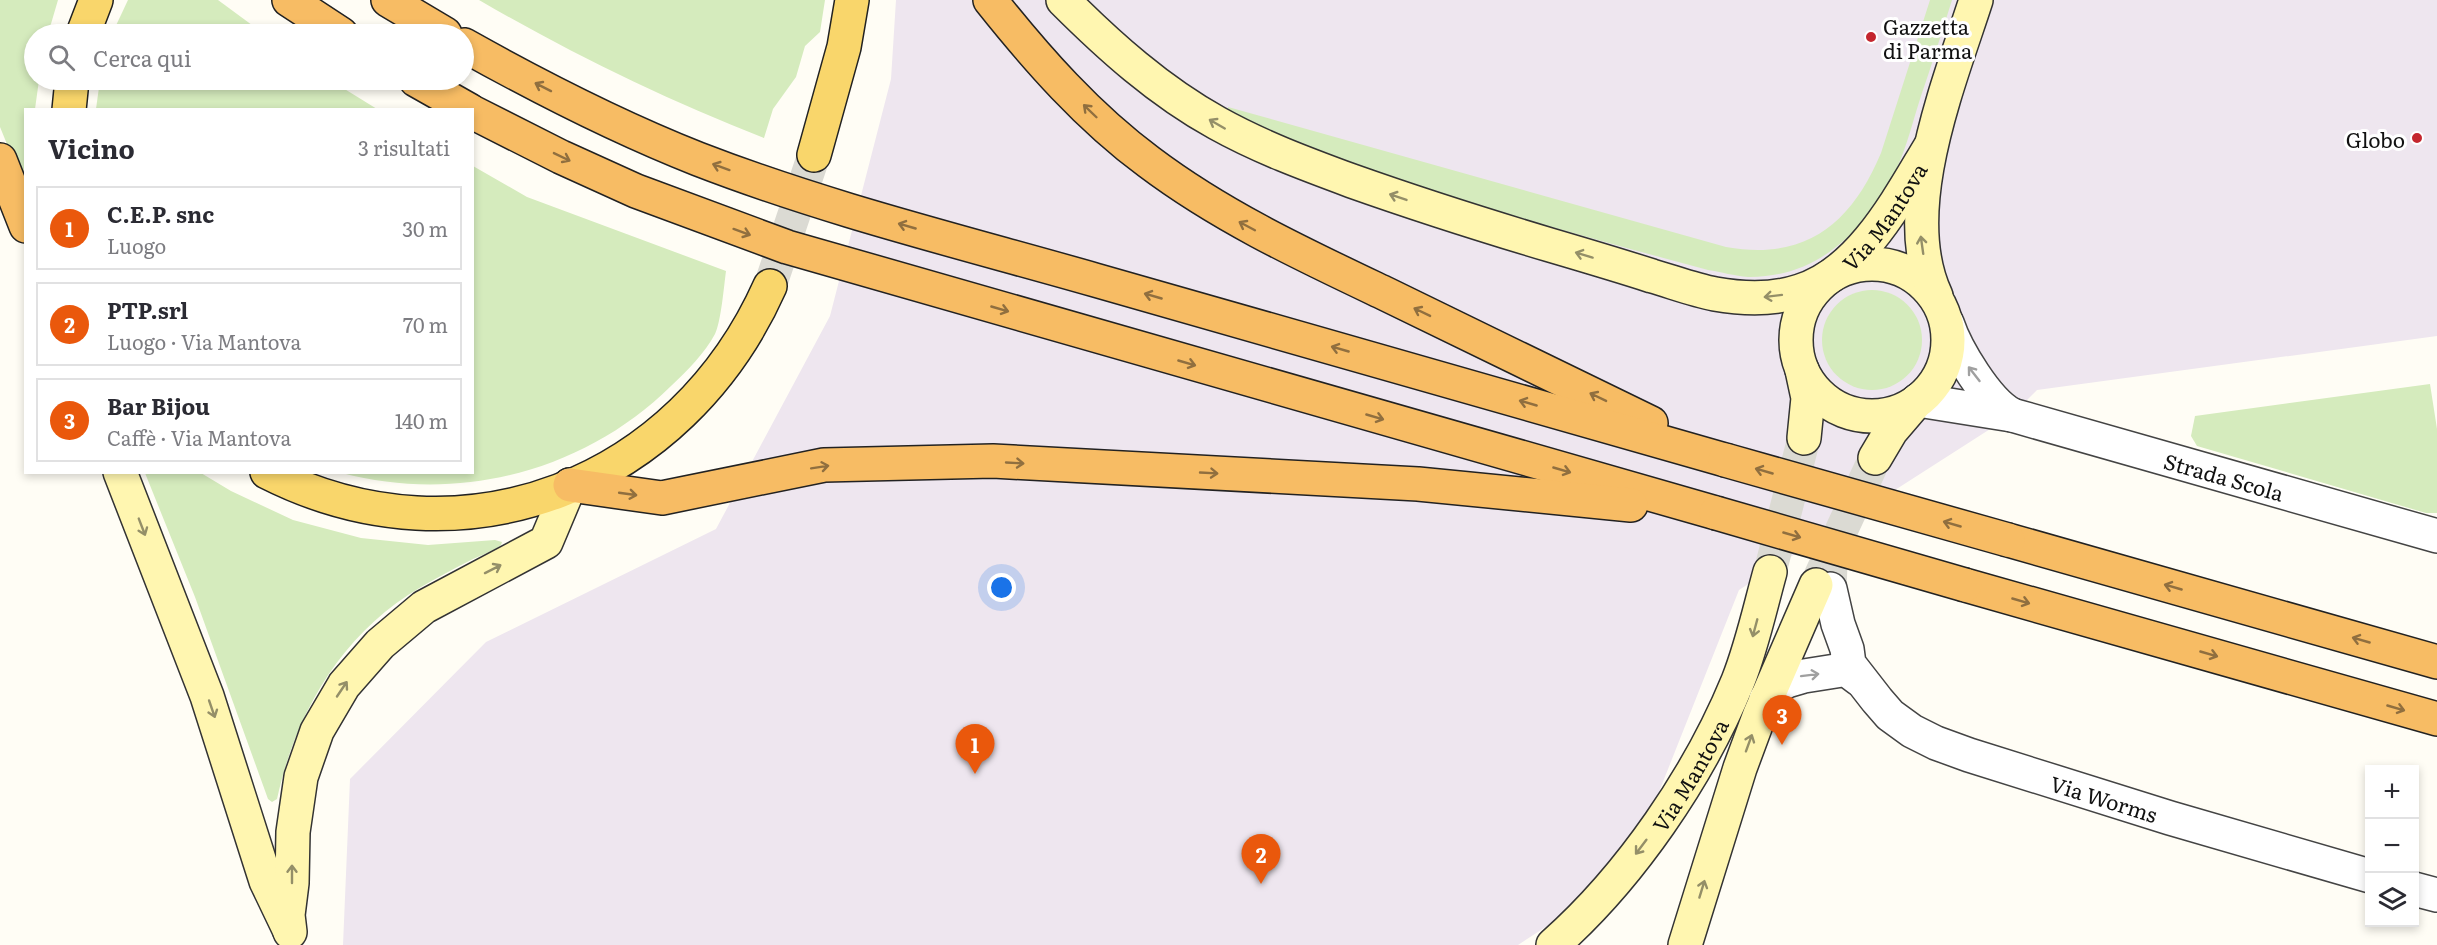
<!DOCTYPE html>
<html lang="it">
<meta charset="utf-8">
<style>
body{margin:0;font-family:Literata,serif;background:#f2f2f3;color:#2b2b33}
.controls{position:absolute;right:18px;bottom:18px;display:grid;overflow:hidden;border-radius:0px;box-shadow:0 3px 9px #0003}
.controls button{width:54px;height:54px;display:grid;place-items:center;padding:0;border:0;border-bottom:2px solid #e1e1e2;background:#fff;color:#2b2b33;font:30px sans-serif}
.you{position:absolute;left:1002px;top:588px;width:21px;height:21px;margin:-15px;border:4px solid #fff;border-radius:50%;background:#1a73e8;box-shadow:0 0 0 9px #1a73e833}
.badge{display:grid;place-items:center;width:39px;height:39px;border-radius:50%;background:#ea580c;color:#fff;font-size:20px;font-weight:700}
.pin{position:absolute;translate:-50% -50px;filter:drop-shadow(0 2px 3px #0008)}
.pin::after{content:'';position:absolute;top:32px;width:21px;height:18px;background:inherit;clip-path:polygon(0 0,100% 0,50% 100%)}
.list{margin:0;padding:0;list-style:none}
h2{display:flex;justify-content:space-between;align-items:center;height:78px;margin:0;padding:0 24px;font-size:26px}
h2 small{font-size:20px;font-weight:400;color:#7c7c81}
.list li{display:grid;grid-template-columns:39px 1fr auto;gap:18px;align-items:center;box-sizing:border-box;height:84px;margin:0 12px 12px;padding:0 12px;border:2px solid #e1e1e2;border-radius:0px}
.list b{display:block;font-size:22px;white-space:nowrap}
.list p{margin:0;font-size:20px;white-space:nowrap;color:#7c7c81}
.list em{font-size:20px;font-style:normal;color:#7c7c81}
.icon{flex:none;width:33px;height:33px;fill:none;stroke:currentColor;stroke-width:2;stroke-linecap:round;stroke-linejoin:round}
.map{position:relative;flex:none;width:2437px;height:945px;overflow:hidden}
.search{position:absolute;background:#fff;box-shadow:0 3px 9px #0003;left:24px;top:24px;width:450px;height:66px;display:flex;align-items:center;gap:15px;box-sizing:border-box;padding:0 21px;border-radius:33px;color:#7c7c81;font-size:22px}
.panel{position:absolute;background:#fff;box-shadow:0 3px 9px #0003;left:24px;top:108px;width:450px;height:366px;border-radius:0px}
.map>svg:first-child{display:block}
</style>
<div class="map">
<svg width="2437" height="945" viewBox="0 0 2437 945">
<rect width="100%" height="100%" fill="#fffdf5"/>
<polygon fill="#eee6ef" points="896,0 2437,0 2437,336 2037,390 2012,415 1739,590 1651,812 1578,906 1518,945 343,945 350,779 486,642 716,529 830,316 891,79"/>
<g fill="#d5ebbd">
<polygon points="0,0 58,0 48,34 34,34 34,80 39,80 35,109 26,110 25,174 9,149 0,127"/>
<polygon points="128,0 218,0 264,34 112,34"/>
<path d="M479,0h346l-5,32 -15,14 -9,31 -23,32 -9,29c-98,-38 -194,-85 -285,-138z"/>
<path d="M1930,0h22c-10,32 -20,64 -31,96 -8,24 -14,51 -25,74 -30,59 -77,108 -148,107 -13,-1 -27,-5 -40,-7 -130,-35 -260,-70 -385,-117 -25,-10 -76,-26 -95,-44v-2l498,140c80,14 125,-23 155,-94z"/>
<polygon points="100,80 330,80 377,109 96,109"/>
<path d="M473,166l54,31 199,74c-2,15 -5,51 -11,63 -10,19 -28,37 -44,52 -86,85 -212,118 -329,87l130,-1z"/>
<circle cx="1872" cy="340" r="50"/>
<polygon points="2430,384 2437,429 2437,513 2426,513 2197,446 2191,436 2195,416"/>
<path d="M145,473h56l30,18 62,29 68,18 67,7 67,-5 7,2 -1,3c-8,6 -19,10 -28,14 -18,9 -35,18 -52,28 -79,46 -125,125 -144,212l-5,3 -4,-3 -73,-202z"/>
</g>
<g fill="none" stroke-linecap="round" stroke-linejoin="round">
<polyline stroke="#dbdad3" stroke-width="33" stroke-dasharray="33 16" stroke-linecap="butt" points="1830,589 1831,564 1837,539"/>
<g stroke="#dbdad3" stroke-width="33" stroke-dasharray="33 16" stroke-linecap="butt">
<polyline points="1770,572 1804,438"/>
<polyline points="1816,585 1875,458"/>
</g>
<polyline stroke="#dbdad3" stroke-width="33" stroke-dasharray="33 16" stroke-linecap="butt" points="770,286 814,155"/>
<g stroke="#444" stroke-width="36">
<g id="minor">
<path d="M1947,323c9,27 40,79 65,92"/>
<path id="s1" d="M1918,400l94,15 425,121"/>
<path id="s2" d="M1830,589l8,35 9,25 2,15 28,36 13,15 22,16 24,12 33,12 201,63 200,58"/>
<polyline points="1766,699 1776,687 1787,681 1804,676 1842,670 1847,670 1859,679"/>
<polyline points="2414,889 2437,895"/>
</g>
</g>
<g stroke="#333" stroke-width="36">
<g id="secondary">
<path id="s3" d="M1063,0c46,46 96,91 154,123 43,24 89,41 135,58 65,23 131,44 198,64 34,10 68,20 102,31 21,6 42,14 63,18 28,5 58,6 85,-3 61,-19 99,-93 130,-144"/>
<circle cx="1872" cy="340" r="76"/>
<path d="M1936,296c-40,-85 13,-212 40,-296"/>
<polyline points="1802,370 1808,398 1804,438"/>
<polyline points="1875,458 1891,431 1915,403"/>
<polyline points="120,472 207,696 266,881 289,929"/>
<polyline points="290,932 288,915 292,883 293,832 301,777 317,731 344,685 380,644 424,607 546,542 570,485"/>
<path id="s4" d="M1553,945c77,-68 146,-169 185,-264 14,-35 22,-73 32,-109"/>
<polyline points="1685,945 1740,768 1760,714 1816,585"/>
</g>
</g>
<g stroke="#222" stroke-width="36">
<g id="primary">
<polyline points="83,34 96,0"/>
<polyline points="69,110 72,80"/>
<polyline points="814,155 844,47 852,0"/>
<path d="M267,472c197,100 415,12 503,-186"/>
</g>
</g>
<g stroke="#222" stroke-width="36">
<g id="trunk">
<polyline points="289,0 341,34"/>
<polyline points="388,0 445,34"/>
<path d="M990,0c47,59 98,117 159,162 73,55 155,93 237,132 88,43 177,86 265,129"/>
<path d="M464,45c75,42 153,82 234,114 129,50 264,83 397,121 210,60 420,120 630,180"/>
<polyline points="416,80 469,110"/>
<polyline points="472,112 561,157 636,191 787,247 1716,513"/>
<polyline points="0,160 26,226"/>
<polyline points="570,485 662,498 824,465 993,461 1418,484 1631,505"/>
<polyline points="2008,540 2437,662"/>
<polyline points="1965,585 2437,719"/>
</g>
</g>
<use href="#minor" stroke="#fff" stroke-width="33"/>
<use href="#secondary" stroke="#fff6b0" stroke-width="33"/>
<use href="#primary" stroke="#f9d66b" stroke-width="33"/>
<use href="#trunk" stroke="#f7bc64" stroke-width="33"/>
<g stroke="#222" stroke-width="36" stroke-linecap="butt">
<g id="trunk-bridge">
<polyline points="1725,460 2008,540"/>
<polyline points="1716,513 1965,585"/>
</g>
</g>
<use href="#trunk-bridge" stroke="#f7bc64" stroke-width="33"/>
</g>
<defs><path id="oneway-shaft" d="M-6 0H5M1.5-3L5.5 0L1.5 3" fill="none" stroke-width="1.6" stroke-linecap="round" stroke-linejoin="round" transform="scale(1.5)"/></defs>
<g stroke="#906f3f">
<use href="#oneway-shaft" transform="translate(543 87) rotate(-153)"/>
<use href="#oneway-shaft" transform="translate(1090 111) rotate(-136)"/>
<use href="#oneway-shaft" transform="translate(562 157) rotate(26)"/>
<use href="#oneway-shaft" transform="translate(721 167) rotate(-160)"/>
<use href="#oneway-shaft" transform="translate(907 226) rotate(-164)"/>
<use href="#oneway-shaft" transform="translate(1247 226) rotate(-152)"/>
<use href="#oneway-shaft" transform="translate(742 232) rotate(20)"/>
<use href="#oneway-shaft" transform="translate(1153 296) rotate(-164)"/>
<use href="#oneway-shaft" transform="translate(1000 309) rotate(16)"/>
<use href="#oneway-shaft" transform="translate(1422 312) rotate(-154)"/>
<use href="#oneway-shaft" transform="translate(1340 349) rotate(-164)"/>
<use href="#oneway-shaft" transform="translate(1187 363) rotate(16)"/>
<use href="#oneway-shaft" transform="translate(1598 397) rotate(-154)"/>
<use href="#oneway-shaft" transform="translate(1528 403) rotate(-164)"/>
<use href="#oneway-shaft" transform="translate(1375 417) rotate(16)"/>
<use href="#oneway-shaft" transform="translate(1015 463) rotate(3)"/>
<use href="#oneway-shaft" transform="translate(820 467) rotate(-9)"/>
<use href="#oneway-shaft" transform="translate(1562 470) rotate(16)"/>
<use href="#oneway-shaft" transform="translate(1764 471) rotate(-164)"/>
<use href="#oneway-shaft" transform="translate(1209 473) rotate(3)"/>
<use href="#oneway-shaft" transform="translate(628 494) rotate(8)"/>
<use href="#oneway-shaft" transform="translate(1952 524) rotate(-164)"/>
<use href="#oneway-shaft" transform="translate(1792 535) rotate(16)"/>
<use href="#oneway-shaft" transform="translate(2173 587) rotate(-164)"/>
<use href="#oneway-shaft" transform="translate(2021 601) rotate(16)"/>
<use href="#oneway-shaft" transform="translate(2361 640) rotate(-164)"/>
<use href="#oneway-shaft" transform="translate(2209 654) rotate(16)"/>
<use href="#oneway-shaft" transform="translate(2396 708) rotate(16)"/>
</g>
<g stroke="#948f68">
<use href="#oneway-shaft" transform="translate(1217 124) rotate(-150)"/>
<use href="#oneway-shaft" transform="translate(1398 197) rotate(-161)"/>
<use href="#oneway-shaft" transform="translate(1922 245) rotate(-98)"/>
<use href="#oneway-shaft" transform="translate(1584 255) rotate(-163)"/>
<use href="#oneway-shaft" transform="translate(1773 296) rotate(173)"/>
<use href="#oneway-shaft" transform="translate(142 527) rotate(69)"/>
<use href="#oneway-shaft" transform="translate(493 569) rotate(-27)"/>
<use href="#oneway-shaft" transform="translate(1755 628) rotate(105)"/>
<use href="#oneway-shaft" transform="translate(342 689) rotate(-56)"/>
<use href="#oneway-shaft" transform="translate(212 709) rotate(71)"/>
<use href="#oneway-shaft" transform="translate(1749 743) rotate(-70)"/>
<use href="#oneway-shaft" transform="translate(1641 847) rotate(127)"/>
<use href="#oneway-shaft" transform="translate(292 874) rotate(-90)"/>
<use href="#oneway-shaft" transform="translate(1702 889) rotate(-73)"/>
</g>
<g stroke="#a0a0a0">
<use href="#oneway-shaft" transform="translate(1974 374) rotate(-128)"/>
<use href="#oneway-shaft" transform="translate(1810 675) rotate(-7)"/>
</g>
<g fill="#c4262e" stroke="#fff" stroke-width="2">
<circle cx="1871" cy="37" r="6"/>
<circle cx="2417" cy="138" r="6"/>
</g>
<g text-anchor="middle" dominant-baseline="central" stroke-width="6" stroke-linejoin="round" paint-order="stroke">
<g font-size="21" fill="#111" stroke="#fff" text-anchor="start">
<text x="1883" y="25">Gazzetta<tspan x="1883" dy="24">di Parma</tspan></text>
<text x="2405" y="138" text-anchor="end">Globo</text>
</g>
<g font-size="21" fill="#111" stroke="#fff">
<text stroke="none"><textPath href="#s3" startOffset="926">Via Mantova</textPath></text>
<text stroke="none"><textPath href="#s1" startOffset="316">Strada Scola</textPath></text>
<text stroke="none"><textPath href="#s4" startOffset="219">Via Mantova</textPath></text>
<text stroke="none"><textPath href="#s2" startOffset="374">Via Worms</textPath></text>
</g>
</g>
</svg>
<div class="controls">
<button>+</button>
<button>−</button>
<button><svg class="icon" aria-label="layers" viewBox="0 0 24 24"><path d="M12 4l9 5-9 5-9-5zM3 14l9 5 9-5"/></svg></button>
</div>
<div class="you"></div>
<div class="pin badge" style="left:975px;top:774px">1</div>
<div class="pin badge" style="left:1261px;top:884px">2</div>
<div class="pin badge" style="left:1782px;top:745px">3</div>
<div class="search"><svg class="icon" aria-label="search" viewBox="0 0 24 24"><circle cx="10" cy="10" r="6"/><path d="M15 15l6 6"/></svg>Cerca qui</div>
<section class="panel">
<h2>Vicino<small>3 risultati</small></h2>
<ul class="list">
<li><span class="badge">1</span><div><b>C.E.P. snc</b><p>Luogo</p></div><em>30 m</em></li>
<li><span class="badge">2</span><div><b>PTP.srl</b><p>Luogo · Via Mantova</p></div><em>70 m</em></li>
<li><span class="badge">3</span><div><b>Bar Bijou</b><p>Caffè · Via Mantova</p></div><em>140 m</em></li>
</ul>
</section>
</div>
